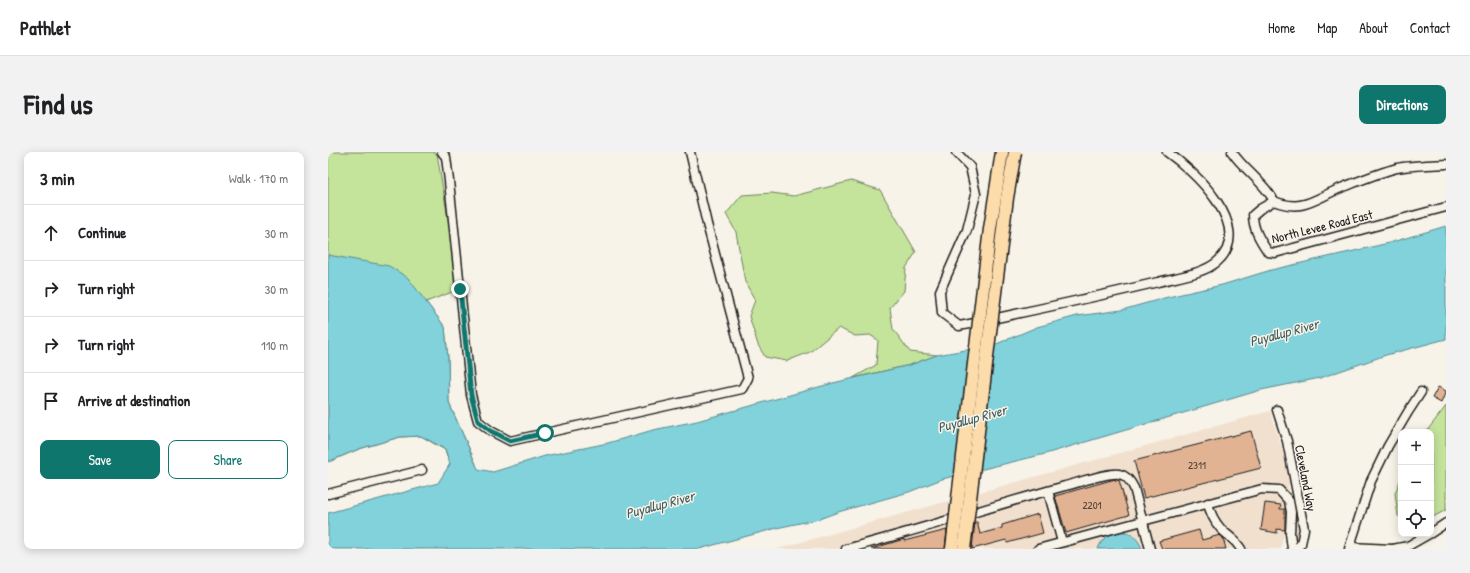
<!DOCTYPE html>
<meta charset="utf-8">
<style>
body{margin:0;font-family:"Patrick Hand",sans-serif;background:#f2f2f2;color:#202124}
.controls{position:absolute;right:12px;bottom:12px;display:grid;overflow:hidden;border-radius:8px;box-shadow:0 2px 10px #0003}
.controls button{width:36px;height:36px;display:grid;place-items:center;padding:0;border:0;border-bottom:1px solid #e0e0e0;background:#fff;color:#202124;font:20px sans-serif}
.stop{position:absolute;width:12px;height:12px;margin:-9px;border:3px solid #0f766e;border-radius:50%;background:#fff}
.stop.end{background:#0f766e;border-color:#fff;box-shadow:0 1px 4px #0008}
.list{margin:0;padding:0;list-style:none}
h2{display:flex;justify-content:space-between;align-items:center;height:52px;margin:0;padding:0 16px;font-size:17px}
h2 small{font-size:13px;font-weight:400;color:#757577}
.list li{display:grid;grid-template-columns:26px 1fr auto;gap:12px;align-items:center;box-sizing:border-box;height:56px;padding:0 16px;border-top:1px solid #e0e0e0}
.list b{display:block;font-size:15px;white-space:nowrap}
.list em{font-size:13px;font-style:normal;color:#757577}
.actions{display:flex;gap:8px;padding:12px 16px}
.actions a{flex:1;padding:9px 0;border:1px solid #0f766e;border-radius:8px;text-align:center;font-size:14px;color:#0f766e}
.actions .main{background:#0f766e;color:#fff}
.icon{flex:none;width:22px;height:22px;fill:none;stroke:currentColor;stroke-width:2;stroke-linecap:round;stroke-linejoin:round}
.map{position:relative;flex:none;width:1118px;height:397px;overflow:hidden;border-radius:8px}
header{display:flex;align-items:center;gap:24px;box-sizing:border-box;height:56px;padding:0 20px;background:#fff;border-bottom:1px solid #e0e0e0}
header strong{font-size:19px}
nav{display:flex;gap:22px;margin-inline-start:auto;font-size:14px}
.intro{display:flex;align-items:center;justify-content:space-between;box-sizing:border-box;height:96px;padding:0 24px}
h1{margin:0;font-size:28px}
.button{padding:10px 18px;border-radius:8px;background:#0f766e;color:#fff;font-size:14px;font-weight:700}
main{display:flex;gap:24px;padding:0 24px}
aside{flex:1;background:#fff;border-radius:8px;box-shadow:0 2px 10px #0003}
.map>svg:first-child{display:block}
</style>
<header>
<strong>Pathlet</strong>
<nav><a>Home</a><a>Map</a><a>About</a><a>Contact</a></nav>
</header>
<div class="intro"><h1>Find us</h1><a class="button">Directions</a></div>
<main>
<aside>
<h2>3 min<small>Walk · 170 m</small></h2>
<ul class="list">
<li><svg class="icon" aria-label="ahead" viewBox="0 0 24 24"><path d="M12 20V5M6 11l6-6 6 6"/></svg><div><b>Continue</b></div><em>30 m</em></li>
<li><svg class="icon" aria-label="right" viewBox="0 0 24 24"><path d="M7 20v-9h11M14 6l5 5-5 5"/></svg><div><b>Turn right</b></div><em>30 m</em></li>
<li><svg class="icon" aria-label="right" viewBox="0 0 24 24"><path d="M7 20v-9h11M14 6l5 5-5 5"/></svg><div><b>Turn right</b></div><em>110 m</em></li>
<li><svg class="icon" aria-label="arrive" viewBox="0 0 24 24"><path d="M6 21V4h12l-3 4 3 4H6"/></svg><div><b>Arrive at destination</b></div></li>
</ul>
<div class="actions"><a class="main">Save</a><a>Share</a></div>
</aside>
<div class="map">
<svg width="1118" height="397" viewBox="0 0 1118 397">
<rect width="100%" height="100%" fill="#f7f3e8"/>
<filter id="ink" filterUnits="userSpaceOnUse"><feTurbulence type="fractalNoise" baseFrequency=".025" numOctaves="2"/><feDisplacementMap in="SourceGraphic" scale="8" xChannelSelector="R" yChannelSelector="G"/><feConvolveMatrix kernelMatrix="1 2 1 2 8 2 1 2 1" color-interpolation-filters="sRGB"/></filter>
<g filter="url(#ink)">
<polygon fill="#f1e0ce" points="942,259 954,296 963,332 960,334 972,369 970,386 966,386 967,382 956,380 953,397 449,397"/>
<g fill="#c4e39b" stroke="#70805c">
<polygon points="0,0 105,0 109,2 132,137 98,150 117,175 120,206 121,251 148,312 116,323 122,312 117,298 93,284 72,285 31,297 3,309 0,308"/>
<polygon points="523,29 552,38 588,100 578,116 576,139 562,156 565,177 582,200 609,203 582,213 525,226 548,213 550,188 542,183 527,184 511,176 482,200 459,209 437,205 430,193 421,164 427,148 417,130 408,80 398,62 414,43 444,41 466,44"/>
<polygon points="1118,254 1118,358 1103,366 1103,280 1098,280"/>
<polygon points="1073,326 1073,365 1070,364 1067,341"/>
</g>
<g fill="#81d2db" stroke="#59898f">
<polygon points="1118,74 1118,187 1058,203 992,226 933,238 717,302 614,327 581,340 510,360 491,367 453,375 371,397 0,397 0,361 110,331 122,312 117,297 93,284 72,285 31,297 0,310 0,103 61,114 80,126 117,175 120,206 121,251 150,317 165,320 217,304 280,291 325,278 369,269 505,231 582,213 609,203 666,193 709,175 749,164 794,158 840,145 894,133 943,118 1061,91"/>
<path d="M792,379c12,2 18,7 22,18h-44c4,-11 11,-16 22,-18z"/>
</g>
<g fill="#e2b393" stroke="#1c1c1c">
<polygon points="1110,235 1118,239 1113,251 1104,246"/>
<polygon points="923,279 933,316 816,346 806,309"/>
<polygon points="787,327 788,329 791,328 801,363 738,381 727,344"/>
<polygon points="937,351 953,353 952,357 957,357 957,378 949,377 949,381 933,378"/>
<polygon points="710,362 715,381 679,391 678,388 644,397 647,370 649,370 652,382 674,376 674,373"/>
<polygon points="619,378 617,397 543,397 576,387 576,389"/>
<polygon points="871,378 874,388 892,383 895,386 898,397 834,397 831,389"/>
</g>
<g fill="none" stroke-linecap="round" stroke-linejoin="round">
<g stroke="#1c1c1c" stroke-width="11">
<g id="minor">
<polyline points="114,0 118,5 121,29 143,243 150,269 163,279 182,289 414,237 420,226 379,72 362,0"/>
<path d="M628,0l14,15 6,27 -9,36 -27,61 2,22 17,13c66,-14 133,-28 199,-44 18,-5 46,-8 60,-21 37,-34 -24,-90 -51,-109"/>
<path d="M904,0c12,18 32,30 42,49 29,12 42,-3 67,-13 18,-7 37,-15 56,-20 14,-3 34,-3 49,-4"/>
<path d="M946,49l-14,8 -7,6c0,14 7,25 15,37l7,1 171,-46"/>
<polyline points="949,258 959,289 976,377 973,392 967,397"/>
<polyline points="720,339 734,390"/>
<polyline points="0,342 94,318"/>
<path d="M880,351c2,10 6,18 13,26 8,8 13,9 20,20"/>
<polyline points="1103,381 1118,371"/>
<polyline points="1022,395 1064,397"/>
<path d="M518,397c74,-19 146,-43 219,-63 13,-3 43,-14 54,-12 7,1 12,8 15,14l16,61"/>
<polyline points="710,397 934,337 951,338 961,349 963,360 962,381 964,397"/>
<polyline points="1021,397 1043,329 1060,294 1080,260 1093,240"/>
<polyline points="1065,397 1080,394 1101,382"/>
</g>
</g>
<use href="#minor" stroke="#f7f3e8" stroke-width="8"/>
<g stroke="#1c1c1c" stroke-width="15" stroke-linecap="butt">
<g id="highway-bridge">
<polyline points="624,397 662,77 674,0"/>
<polyline points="636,397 660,196 679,46 687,0"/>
</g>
</g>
<use href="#highway-bridge" stroke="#fddcac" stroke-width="12"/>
</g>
</g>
<g fill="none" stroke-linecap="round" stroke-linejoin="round" filter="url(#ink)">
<polyline stroke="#0f766e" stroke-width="5" points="132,137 143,243 150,269 163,279 182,289 217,281"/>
</g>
<g text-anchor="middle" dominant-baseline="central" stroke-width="3" stroke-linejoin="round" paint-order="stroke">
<g font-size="11" fill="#4e423a">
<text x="869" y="313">2311</text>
<text x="764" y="353">2201</text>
</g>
<g font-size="13" fill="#1c1c1c" stroke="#f7f3e8">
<text transform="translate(994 74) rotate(-14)">North Levee Road East</text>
<text transform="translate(978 326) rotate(79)">Cleveland Way</text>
</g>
<g font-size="14" font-style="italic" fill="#3f5c5f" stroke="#f7f3e8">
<text transform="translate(956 180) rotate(-15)">Puyallup River</text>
<text transform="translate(644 266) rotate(-15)">Puyallup River</text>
<text transform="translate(332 352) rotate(-15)">Puyallup River</text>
</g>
</g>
</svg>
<div class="controls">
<button>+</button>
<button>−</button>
<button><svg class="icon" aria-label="locate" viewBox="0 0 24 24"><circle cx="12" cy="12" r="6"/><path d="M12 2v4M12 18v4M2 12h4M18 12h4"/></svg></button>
</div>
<div class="stop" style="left:217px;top:281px"></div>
<div class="stop end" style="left:132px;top:137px"></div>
</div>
</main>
